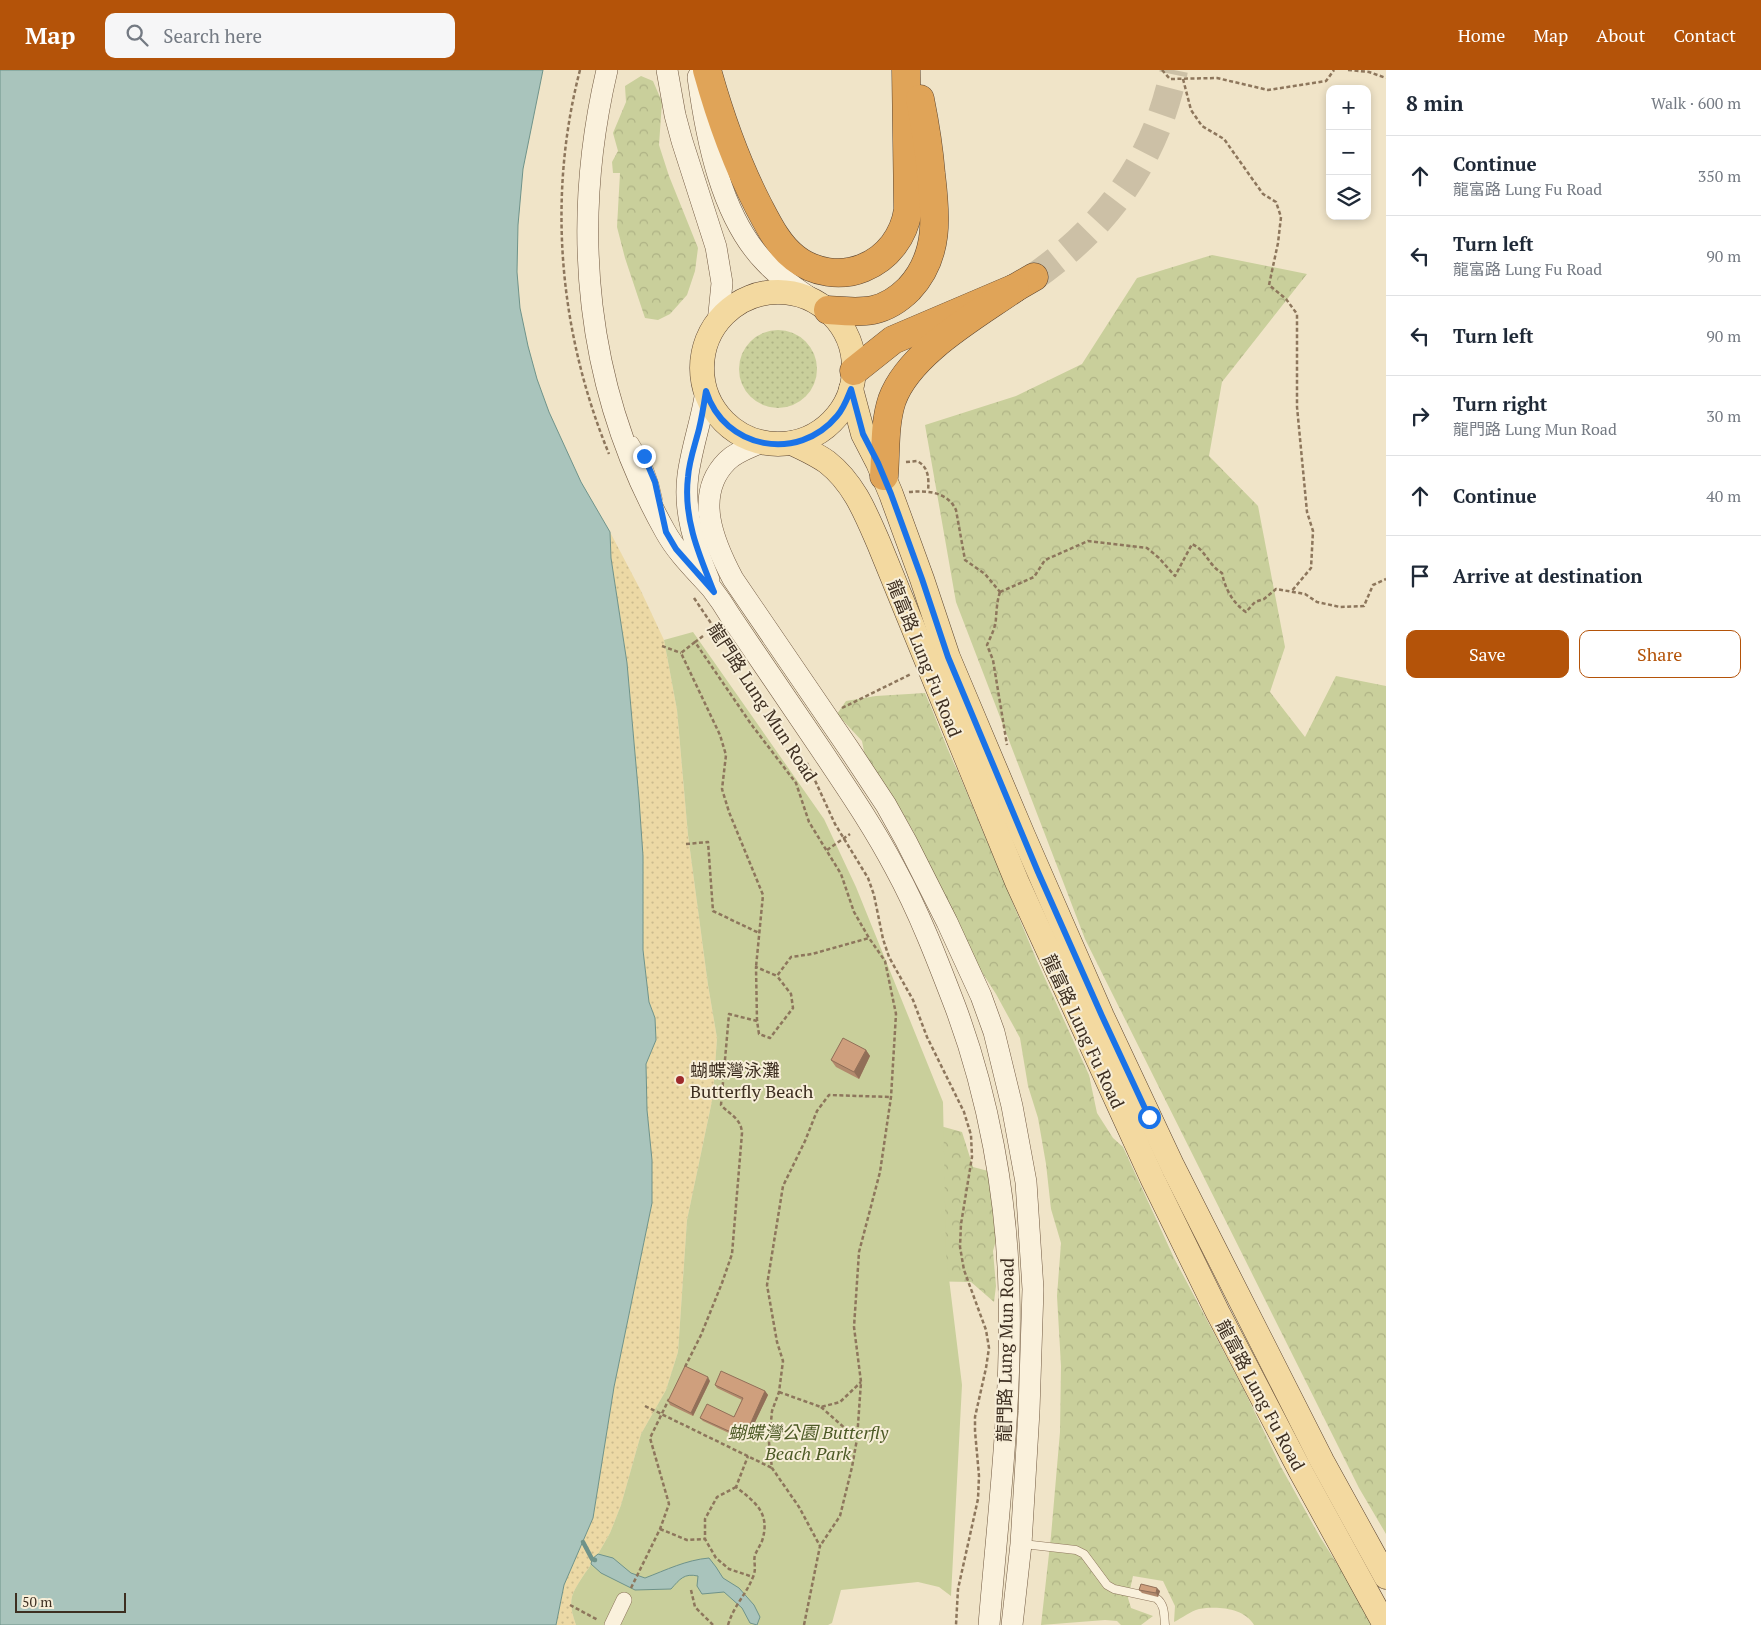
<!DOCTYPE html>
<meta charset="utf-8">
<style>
body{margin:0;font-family:"PT Serif","Noto Sans TC",serif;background:#f6f6f7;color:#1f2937}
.controls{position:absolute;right:15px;top:15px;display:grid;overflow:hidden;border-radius:10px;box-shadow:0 2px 8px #0003}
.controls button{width:45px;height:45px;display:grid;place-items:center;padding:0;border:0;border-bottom:1px solid #e0e1e3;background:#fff;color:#1f2937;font:25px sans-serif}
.scale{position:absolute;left:15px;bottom:12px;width:111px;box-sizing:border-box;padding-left:5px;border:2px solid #3d2e20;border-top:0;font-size:14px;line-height:18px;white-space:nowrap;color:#3d2e20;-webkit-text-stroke:4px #f7eed8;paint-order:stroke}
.stop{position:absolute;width:15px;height:15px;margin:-11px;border:4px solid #1a73e8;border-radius:50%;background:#fff}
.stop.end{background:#1a73e8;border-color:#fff;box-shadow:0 1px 5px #0008}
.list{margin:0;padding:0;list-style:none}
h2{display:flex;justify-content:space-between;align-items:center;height:65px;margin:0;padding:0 20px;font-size:21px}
h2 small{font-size:16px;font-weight:400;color:#747a83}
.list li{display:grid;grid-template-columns:32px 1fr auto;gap:15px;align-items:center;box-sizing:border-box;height:80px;padding:0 20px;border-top:1px solid #e0e1e3}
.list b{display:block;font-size:19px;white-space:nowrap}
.list p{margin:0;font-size:16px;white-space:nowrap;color:#747a83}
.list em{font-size:16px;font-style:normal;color:#747a83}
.actions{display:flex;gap:10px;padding:15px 20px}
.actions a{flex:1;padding:11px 0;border:1px solid #b45309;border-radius:10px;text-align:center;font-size:18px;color:#b45309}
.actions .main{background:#b45309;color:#fff}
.icon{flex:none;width:28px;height:28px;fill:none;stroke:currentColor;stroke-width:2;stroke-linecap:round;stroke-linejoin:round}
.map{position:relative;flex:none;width:1386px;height:1555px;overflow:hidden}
header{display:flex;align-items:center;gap:30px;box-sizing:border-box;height:70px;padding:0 25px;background:#b45309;color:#fff}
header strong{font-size:24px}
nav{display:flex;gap:28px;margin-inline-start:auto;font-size:18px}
.search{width:350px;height:45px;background:#f6f6f7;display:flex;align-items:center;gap:12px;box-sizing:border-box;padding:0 18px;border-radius:10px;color:#747a83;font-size:19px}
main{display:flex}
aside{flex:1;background:#fff}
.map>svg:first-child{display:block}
</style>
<header>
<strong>Map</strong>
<div class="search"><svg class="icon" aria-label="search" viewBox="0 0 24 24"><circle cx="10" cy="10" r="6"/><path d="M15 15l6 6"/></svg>Search here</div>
<nav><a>Home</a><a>Map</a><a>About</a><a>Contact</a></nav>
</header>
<main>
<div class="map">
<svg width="1386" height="1555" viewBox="0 0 1386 1555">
<defs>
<pattern id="grass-dots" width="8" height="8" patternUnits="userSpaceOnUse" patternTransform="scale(1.25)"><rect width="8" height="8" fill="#c9cf9b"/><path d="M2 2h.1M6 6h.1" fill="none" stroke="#aeb285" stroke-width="1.8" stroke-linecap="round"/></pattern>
<pattern id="forest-crowns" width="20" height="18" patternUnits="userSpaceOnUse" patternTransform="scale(1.25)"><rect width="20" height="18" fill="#c9cf9b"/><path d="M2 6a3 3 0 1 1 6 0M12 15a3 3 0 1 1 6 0" fill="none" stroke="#aeb285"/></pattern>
<pattern id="sand-dots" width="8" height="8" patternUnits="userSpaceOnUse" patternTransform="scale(1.25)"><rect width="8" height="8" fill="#ecd9a5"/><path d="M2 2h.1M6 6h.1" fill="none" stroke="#cbbb8e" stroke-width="1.8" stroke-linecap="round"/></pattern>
</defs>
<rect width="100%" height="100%" fill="#f0e4c8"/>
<circle fill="url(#grass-dots)" cx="778" cy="299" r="39"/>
<g fill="url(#forest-crowns)">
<polygon points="641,6 653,11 662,32 659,75 669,106 698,178 695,201 687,225 670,244 658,250 645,248 625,188 617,157 620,103 613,103 612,92 618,81 613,63 626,32 625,16"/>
<polygon points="1212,185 1307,204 1222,312 1209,386 1258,436 1285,577 1270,622 1305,667 1336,606 1386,616 1386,1464 1359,1418 1085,869 956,532 925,355 1016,326 1082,294 1137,208"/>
<path d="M925,623c12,27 21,55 34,81l78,187 52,114 8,38 16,25 10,9 51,111 70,132 37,77 39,70 56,88h-122c-10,-17 -36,-19 -55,-16 -8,2 -17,9 -25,13l1,-16 -12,-25 -30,-5 -5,22 3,10 22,8 -12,9h-20l-4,-4 -12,-1 -64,5 10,-89 9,-104 1,-66 -4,-70 4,-53 -10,-34 -5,-45 -8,-46 -10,-32 -8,-48 -24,-44 -20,-31 -63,-132 -19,-33 -28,-36 -4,-21 -25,-27 9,-13 30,-5z"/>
<polygon points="915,1049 962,1062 973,1097 992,1102 1008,1127 993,1181 996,1216 994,1232 971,1212 918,1211"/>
</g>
<path fill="url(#sand-dots)" d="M610,462l31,59 23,49 13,70 11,125 20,150 9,53 -4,58 -26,124 -9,132 -12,38 -25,44 -20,71 -11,28 -12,21 -6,5c-1,6 -3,9 -7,14 -14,22 -18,26 -9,52h-20l8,-40 29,-67 21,-131 38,-184v-43l-5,-50 -1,-46 10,-24 -1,-22 -6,-16 -6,-52v-94l-4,-57 -12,-136 -16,-105z"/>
<path fill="#c9cf9b" d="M693,562l131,187 32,68 87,215 3,152 16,131 -11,211 -12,-9 -21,-5 -77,8 -9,33 -4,2h-252c-9,-26 -5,-30 9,-52 4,-5 6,-8 7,-14l6,-5 12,-21 11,-28 20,-71 25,-44 12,-38 9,-132 26,-124 4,-58 -9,-53 -20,-150 -11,-125 -13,-70z"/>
<g fill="#a9c4bc" stroke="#6f938a">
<polygon points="0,0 543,0 523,99 518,155 517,202 520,238 528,276 537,309 549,342 581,412 610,462 611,488 627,593 639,729 643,786 643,880 649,932 655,948 656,970 646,994 647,1040 652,1090 652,1133 614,1317 593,1448 564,1515 556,1555 0,1555"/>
<path d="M598,1484l15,4 18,15 14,5c21,-8 41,-18 64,-20l7,9 7,11 16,10 15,17 6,12 -3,8 -7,-2 -8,-15 -18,-16 -22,2 -5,-8 1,-10c-14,-3 -18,3 -27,13l-36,1 -34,-17 -10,-9 1,-5z"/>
</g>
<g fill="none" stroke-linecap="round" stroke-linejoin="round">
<polyline stroke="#6f938a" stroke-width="4.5" points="583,1472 592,1489 595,1490"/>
<path stroke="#ccc0a6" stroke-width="28" stroke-dasharray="28 14" stroke-linecap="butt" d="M1034,207c74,-52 122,-118 140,-207"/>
<g stroke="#8d765c" stroke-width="9">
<g id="lane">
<path d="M634,371c12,18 20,36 24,58"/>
<path d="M1023,1474l53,6 8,4 23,31 7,4 42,9c9,6 8,17 9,27"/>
</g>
</g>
<g stroke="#8d765c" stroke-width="16">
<polyline id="street" points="612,1555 624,1530"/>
</g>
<g stroke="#6f573f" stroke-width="22">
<g id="secondary">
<path d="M607,0c-37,158 -22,318 58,461 12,22 30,39 47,58 7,9 13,18 19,28 29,43 59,87 89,131 26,39 53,78 75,120 24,44 42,91 60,138 33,88 52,191 54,286 3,111 -11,223 -20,333"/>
<polyline points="667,0 675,45 682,71 716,177 722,213 718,253"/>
<path d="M698,7c8,60 23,140 67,185 15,16 33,28 51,40"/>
<path d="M706,321c-4,28 -14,55 -18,84 -5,37 7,71 21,105"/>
<path d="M760,373c-11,5 -24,9 -33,18 -34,34 -13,82 6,118l116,170 37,56 20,36 41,81 34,74 13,36 18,74 14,76 7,107 -4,122 -4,67 -4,66 -9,81"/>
</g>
</g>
<g stroke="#5b4430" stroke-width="25">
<g id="primary">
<circle cx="778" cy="298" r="76"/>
<polyline points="851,319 863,364 878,393 891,424 922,509 948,587 1023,765 1102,946 1173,1097 1322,1391 1386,1507"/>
<path d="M792,373c12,6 24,11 35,19 27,21 39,52 52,82l138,338 136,298 65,133 83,159 84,153"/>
</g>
</g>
<g stroke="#5b4430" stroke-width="29">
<g id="highway">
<path d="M707,0c13,47 29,92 51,135 10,19 20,40 37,53 19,15 46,19 68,10 25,-10 41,-32 45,-58l-2,-140"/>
<path d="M828,240c15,1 30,3 45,0 14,-3 26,-11 36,-21 31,-33 27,-74 22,-115 -2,-25 -6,-50 -11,-75"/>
<polyline points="854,301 893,270 1015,218 1034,207"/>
<path d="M884,406c2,-25 0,-52 8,-76 17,-47 83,-84 123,-112"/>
</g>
</g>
<g stroke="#8d765c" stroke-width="2.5" stroke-dasharray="4 2.5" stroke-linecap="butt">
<path d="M580,0c-33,127 -21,262 29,384"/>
<polyline points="1162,0 1170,9 1217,8 1268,20 1326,11 1334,0"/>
<polyline points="1348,0 1369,2 1386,8"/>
<polyline points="1183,9 1191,40 1202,56 1224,69 1263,124 1276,132 1281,147 1278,173 1269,215 1286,229 1297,244 1297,337 1307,442 1313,461 1311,498 1291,522"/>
<path d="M906,392l11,-1c12,6 12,18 11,30"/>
<path d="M909,422c18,-2 39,0 47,18l9,50 20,14 15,18"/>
<path d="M1000,522l34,-15 11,-17 43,-19 59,7 12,10 16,18 17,-32c15,7 15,20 30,29 3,16 11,30 24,39l9,-10 9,-3 12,-10 29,5 12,8 23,5 24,-1 9,-21 13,-6"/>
<path d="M1000,522c-3,9 -3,15 -4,25 0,10 -5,19 -9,28l6,15 14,85"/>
<polyline points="694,528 719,565"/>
<polyline points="703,566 695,572 751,654 796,713 809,752 841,804 854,842 869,868 885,891 896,944 891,1027 880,1102 859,1182 854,1257 861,1312 857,1369 852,1397 840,1446 820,1476"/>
<polyline points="695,572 681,583 720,665 726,685 722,719 729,742 763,825 756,897"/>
<polyline points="662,576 681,583"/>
<polyline points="842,638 911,604"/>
<polyline points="807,693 835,754 868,808 874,825 883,869 889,887 913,930 927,967 964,1042 971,1065 972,1087 961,1154 960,1177 964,1200 986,1260 989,1278 986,1298 975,1347 975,1361 979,1406 978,1429 958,1519 956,1555"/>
<polyline points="686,774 708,772 713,841 759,863"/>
<polyline points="827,780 850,764"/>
<polyline points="757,951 756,897 777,906 791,887 812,884 869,868"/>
<path d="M685,1297l16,-32 21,-52 10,-29 10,-121c-1,-15 -12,-18 -21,-28l8,-91 28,7 2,13 11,4 23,-30 -2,-14 -14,-18"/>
<polyline points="779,1322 821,1337 840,1332 861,1312"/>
<polyline points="645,1336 772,1398"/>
<polyline points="821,1337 857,1369"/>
<polyline points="736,1417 717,1427 705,1449 705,1469 716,1488 729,1499 753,1507"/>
<polyline points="660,1459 687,1470 705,1469"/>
<polyline points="631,1518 660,1459 669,1434 650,1368 669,1329"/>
<polyline points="691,1520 695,1537 713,1555"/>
<polyline points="570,1535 598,1550"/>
<path d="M728,1555c6,-20 18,-30 25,-48 4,-9 0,-15 2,-22 2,-5 5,-9 7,-14 9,-28 -7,-39 -26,-54l12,-31"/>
<polyline points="804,1555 820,1476 799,1437 772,1398 769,1373 772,1341 779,1322 783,1291 777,1272 767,1215 783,1116 805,1071 817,1041 829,1025 891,1027"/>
</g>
<use href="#lane" stroke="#faf1dc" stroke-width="8"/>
<use href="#street" stroke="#faf1dc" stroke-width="15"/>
<use href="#secondary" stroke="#faf1dc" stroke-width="21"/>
<use href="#primary" stroke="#f3d9a0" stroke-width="24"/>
<use href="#highway" stroke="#e0a458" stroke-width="28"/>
</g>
<g fill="#b2896c">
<polygon points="866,980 870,986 859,1009 836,997 831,990"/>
<polygon points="710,1311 693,1346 670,1335 668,1331"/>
<polygon points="715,1315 765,1321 768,1325 746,1371 703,1351 700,1348 734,1347 742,1330 717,1318"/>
<polygon points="1139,1520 1160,1521 1158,1527 1142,1523"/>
</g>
<g fill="#916f58">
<polygon points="866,980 870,986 859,1009 854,1002"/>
<polygon points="708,1307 710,1311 693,1346 691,1343"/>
<polygon points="765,1321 768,1325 746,1371 744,1368"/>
<polygon points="1157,1518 1160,1521 1158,1527 1156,1523"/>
</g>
<g fill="#cf9f7d" stroke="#916f58">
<polygon points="843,968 866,980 854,1002 831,990"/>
<polygon points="685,1296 708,1307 691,1343 668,1331"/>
<polygon points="721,1301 765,1321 744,1368 700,1348 707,1334 734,1347 743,1328 715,1315"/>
<polygon points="1141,1514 1157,1518 1156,1523 1139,1520"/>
</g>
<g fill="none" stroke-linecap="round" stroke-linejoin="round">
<path stroke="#1a73e8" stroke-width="6" d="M644,386l11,26 11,50 10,17 38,43c-15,-37 -31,-74 -26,-115 1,-16 7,-32 11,-48 3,-12 5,-25 7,-38 18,58 92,72 131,25 7,-8 10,-17 14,-27l12,45 15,29 13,31 31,85 26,78 90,215 64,144 47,101"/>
</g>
<circle fill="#9e2a2b" stroke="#f7eed8" stroke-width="2" cx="680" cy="1010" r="5"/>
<g text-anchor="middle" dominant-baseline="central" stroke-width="4" stroke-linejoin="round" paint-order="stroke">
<g font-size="18" fill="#3d2e20" stroke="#f7eed8">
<text transform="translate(925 588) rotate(68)">龍富路 Lung Fu Road</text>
<text transform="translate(763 632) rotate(57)">龍門路 Lung Mun Road</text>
<text transform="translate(1084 961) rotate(65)">龍富路 Lung Fu Road</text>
<text transform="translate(1005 1280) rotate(-89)">龍門路 Lung Mun Road</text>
<text transform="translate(1261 1325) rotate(62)">龍富路 Lung Fu Road</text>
</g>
<g font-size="18" fill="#3d2e20" stroke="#f7eed8" text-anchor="start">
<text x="690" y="1000">蝴蝶灣泳灘<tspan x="690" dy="21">Butterfly Beach</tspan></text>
</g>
<g font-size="18" font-style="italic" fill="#4d5a26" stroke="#f7eed8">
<text x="808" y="1362">蝴蝶灣公園 Butterfly<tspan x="808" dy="21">Beach Park</tspan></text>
</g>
</g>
</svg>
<div class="controls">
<button>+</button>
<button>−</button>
<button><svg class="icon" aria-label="layers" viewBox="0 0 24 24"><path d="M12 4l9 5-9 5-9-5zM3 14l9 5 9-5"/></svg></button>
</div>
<div class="scale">50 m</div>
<div class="stop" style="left:1149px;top:1047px"></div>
<div class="stop end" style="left:644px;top:386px"></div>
</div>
<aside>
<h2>8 min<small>Walk · 600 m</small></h2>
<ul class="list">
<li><svg class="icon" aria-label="ahead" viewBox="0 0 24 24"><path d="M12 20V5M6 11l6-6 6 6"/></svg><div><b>Continue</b><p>龍富路 Lung Fu Road</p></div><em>350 m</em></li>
<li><svg class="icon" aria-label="left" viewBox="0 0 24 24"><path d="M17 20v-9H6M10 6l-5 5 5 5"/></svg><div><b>Turn left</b><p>龍富路 Lung Fu Road</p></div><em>90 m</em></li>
<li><svg class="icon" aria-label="left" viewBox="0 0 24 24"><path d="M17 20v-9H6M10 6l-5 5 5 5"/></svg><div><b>Turn left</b></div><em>90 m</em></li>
<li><svg class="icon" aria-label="right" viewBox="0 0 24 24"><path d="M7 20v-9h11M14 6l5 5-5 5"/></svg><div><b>Turn right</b><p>龍門路 Lung Mun Road</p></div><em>30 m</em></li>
<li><svg class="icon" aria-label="ahead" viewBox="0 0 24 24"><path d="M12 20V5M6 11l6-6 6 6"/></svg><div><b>Continue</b></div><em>40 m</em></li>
<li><svg class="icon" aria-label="arrive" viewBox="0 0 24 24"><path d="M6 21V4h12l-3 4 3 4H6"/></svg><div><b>Arrive at destination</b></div></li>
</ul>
<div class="actions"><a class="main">Save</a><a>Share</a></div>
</aside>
</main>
